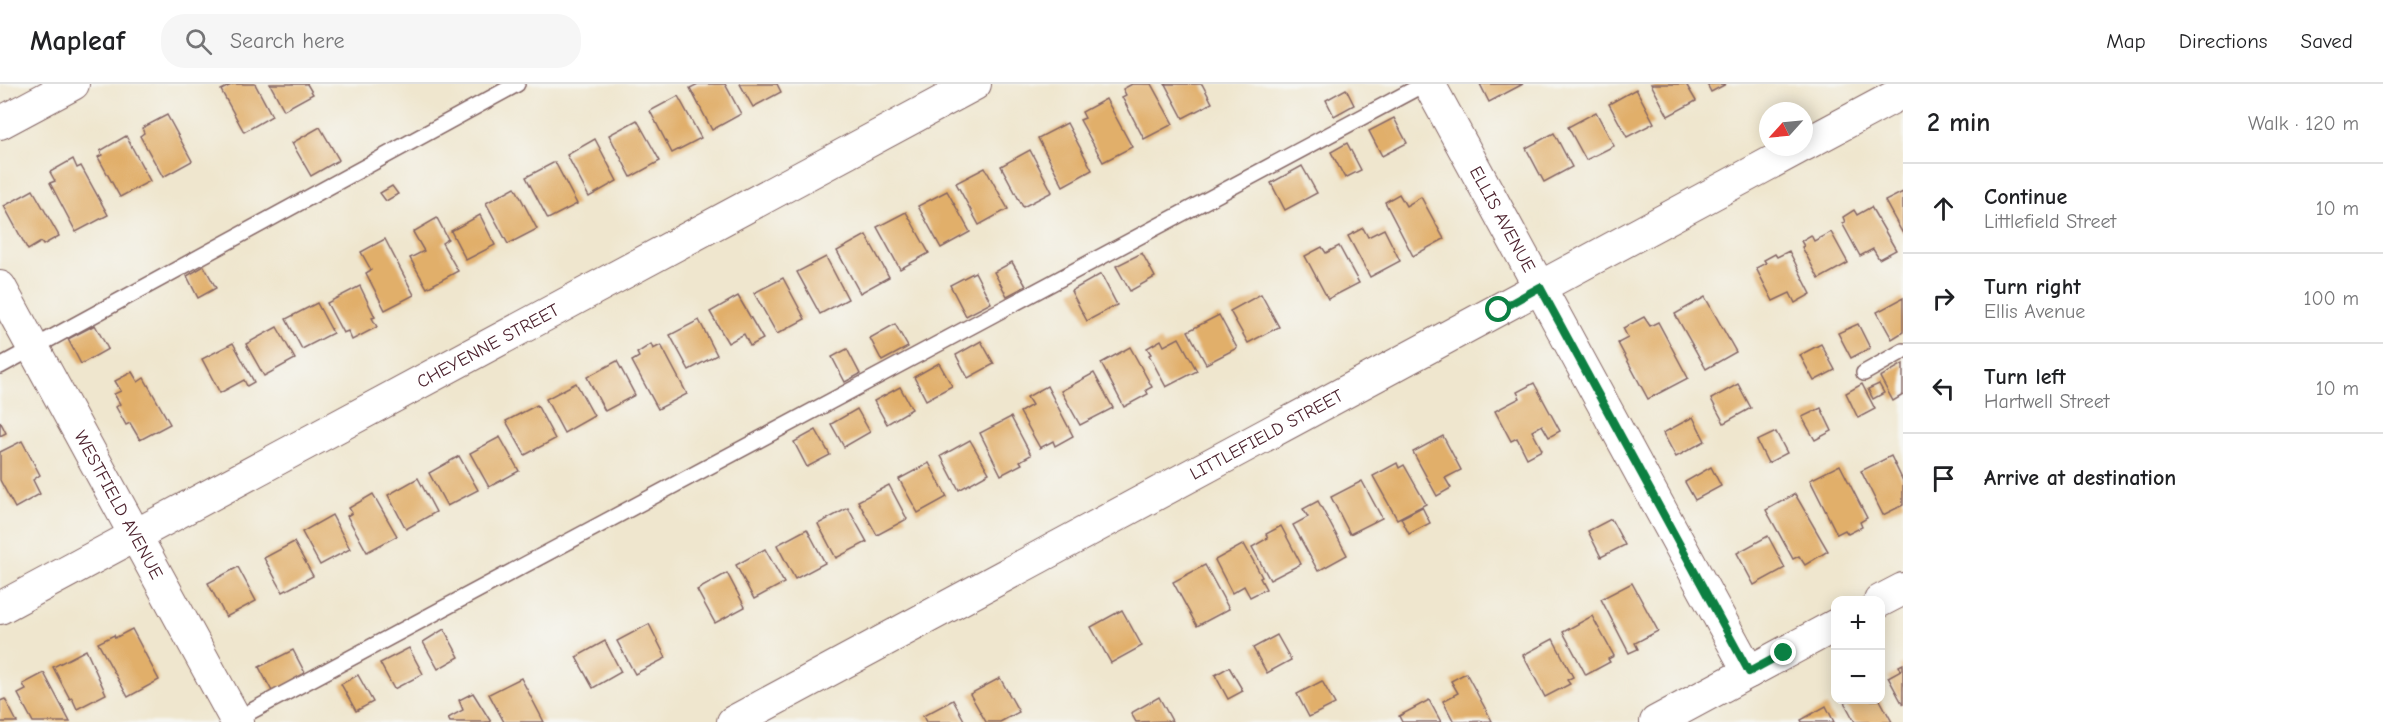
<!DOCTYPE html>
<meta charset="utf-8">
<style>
body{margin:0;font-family:"Comic Neue",sans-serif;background:#f6f6f6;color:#202124}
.controls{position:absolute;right:18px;bottom:18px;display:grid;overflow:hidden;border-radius:12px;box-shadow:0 3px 15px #0003}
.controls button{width:54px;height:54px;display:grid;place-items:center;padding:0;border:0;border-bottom:2px solid #e0e0e0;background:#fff;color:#202124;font:30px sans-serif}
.compass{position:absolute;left:1759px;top:18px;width:54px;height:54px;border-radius:50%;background:#fff;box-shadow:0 3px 15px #0003;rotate:243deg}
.stop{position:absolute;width:18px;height:18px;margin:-14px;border:4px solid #0b8043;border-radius:50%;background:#fff}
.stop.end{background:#0b8043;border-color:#fff;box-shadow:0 2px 6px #0008}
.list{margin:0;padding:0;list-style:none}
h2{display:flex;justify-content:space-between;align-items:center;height:78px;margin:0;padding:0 24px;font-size:26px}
h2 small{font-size:20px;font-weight:400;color:#757577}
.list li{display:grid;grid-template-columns:39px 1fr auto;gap:18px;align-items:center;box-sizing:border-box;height:90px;padding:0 24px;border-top:2px solid #e0e0e0}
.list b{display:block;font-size:22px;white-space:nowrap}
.list p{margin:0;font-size:20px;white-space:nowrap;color:#757577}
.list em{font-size:20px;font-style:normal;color:#757577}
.icon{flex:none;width:33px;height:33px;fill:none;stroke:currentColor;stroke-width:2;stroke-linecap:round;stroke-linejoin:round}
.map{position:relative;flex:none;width:1903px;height:638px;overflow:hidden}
header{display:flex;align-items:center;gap:36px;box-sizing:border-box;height:84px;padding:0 30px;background:#fff;border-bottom:2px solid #e0e0e0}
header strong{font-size:28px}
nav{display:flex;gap:33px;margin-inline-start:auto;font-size:21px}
.search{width:420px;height:54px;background:#f6f6f6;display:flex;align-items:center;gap:15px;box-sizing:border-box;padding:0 21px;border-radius:24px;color:#757577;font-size:22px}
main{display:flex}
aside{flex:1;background:#fff}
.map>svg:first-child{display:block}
</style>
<header>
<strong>Mapleaf</strong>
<div class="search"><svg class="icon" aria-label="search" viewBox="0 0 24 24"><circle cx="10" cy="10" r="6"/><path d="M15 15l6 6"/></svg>Search here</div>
<nav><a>Map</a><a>Directions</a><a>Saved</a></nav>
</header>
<main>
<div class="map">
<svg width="1903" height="638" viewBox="0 0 1903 638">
<rect width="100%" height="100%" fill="#f6f6f2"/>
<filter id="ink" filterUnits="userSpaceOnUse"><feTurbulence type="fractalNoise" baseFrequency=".0167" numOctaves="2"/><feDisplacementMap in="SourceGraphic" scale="12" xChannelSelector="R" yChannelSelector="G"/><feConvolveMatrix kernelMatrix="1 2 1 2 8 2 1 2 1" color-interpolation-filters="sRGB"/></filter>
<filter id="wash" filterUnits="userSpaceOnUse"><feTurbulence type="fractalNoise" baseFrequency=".008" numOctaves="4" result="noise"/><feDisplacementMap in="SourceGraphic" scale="24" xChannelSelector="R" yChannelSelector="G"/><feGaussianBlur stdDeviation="1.35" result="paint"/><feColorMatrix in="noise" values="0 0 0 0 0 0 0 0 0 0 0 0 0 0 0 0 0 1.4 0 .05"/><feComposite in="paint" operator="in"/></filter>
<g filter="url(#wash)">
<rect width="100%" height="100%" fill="#efe6ce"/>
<g id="blocks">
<g fill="#e1af6a">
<polygon points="233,0 255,0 272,32 244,48 221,6"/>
<polygon points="270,0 307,0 313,10 284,26"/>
<polygon points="698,0 725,0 741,30 712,46 690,4"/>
<polygon points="740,0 777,0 781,8 753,23"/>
<polygon points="1132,0 1151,0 1173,40 1144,55 1122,13 1126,11 1123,5"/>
<polygon points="1165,0 1202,0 1212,19 1183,34"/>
<polygon points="1480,0 1523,0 1489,18"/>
<polygon points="1651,0 1686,0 1696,17 1668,32"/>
<polygon points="1707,0 1726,0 1711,8"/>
<polygon points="1346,5 1354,21 1334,32 1326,16"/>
<polygon points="1636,5 1654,39 1627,53 1609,20"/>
<polygon points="678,12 701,54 672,69 650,27"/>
<polygon points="1106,15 1132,63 1103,78 1080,36 1085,34 1082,28"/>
<polygon points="1596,28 1614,62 1586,76 1568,43"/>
<polygon points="167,31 192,77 163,93 140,52 144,49 142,44"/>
<polygon points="1394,34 1407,59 1382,72 1369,47"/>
<polygon points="637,36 660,77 631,93 609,51"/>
<polygon points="1067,39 1092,86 1063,102 1038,54"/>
<polygon points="320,43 339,76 311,92 292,59"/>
<polygon points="1554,49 1572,83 1544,98 1526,64"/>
<polygon points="126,52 150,97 120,113 98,73 102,71 100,67"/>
<polygon points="595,55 617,97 589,113 567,71"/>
<polygon points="1347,59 1361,86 1345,94 1331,68"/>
<polygon points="1030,66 1052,108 1023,123 1001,82"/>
<polygon points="73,75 77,84 81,82 108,131 76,148 50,99 55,97 50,88"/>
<polygon points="555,78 577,120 548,135 526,93"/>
<polygon points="1302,82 1317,109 1285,126 1271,99"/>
<polygon points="985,84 1008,125 979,141 956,99"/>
<polygon points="392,102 398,110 386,117 380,109"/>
<polygon points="515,103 537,145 508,160 486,119"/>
<polygon points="33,106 59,152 43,161 41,158 28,166 4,122"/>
<polygon points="947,107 970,148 941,164 918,122"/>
<polygon points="1903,108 1903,150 1885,117"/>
<polygon points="1399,110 1406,122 1421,113 1444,155 1413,172 1385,118"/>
<polygon points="1871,123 1896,166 1879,175 1873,165 1860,172 1842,139 1845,138 1843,133 1854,126 1857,131"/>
<polygon points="906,128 929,169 900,185 877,143"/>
<polygon points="480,131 495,161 466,176 451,147"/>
<polygon points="437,134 448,155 442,159 458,187 427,204 410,174 424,167 413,148"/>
<polygon points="1363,144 1368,153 1384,145 1400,177 1370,193 1348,152"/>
<polygon points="1831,148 1848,179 1819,195 1802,163 1804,162 1801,157 1811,151 1814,157"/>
<polygon points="866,151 889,193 860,209 837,167"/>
<polygon points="385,155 414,211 385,226 366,189 371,186 361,168"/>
<polygon points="1339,162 1359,199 1328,215 1305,172 1322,163 1326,169"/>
<polygon points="1789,167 1811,210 1795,219 1790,209 1773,217 1756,184 1766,179 1764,176 1775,170 1777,173"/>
<polygon points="1142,169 1155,193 1130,207 1116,182"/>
<polygon points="826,173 848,215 820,230 797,188"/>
<polygon points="1012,178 1026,202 1007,212 994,188"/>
<polygon points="204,182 216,204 198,214 187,192"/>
<polygon points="975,188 991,219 966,232 950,201"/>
<polygon points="1101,190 1117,221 1087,237 1071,207"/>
<polygon points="783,194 805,235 777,250 754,209"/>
<polygon points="360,202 375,233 372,234 377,243 352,256 348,247 343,249 327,219"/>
<polygon points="1261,210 1279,243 1248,259 1230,227"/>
<polygon points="738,212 763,255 750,262 744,250 728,259 710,228"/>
<polygon points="1705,213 1736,268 1706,285 1675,230"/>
<polygon points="1903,214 1903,248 1892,255 1877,228"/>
<polygon points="317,219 333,249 302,265 286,235"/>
<polygon points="1219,231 1237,264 1206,280 1188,247"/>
<polygon points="1644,233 1650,242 1658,238 1688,294 1648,315 1618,259 1628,254 1623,244"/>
<polygon points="699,236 717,271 689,286 670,251"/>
<polygon points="895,240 908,263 882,277 870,254"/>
<polygon points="1858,240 1870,264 1851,274 1838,249"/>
<polygon points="95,241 108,265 81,280 68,255"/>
<polygon points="277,243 295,275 264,292 246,260"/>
<polygon points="1179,254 1197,287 1166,303 1149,271 1151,270 1147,264 1161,256 1164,262"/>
<polygon points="981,257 994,280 968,294 956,271"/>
<polygon points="233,259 254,298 247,302 244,296 220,309 202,275"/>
<polygon points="651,260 653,265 661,261 687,310 658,325 632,277 639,273 637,269"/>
<polygon points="1821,260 1835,286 1814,297 1800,271"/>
<polygon points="1130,263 1152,303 1146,306 1148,310 1124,323 1101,279"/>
<polygon points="847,265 860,290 845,298 832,273"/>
<polygon points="617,277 635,311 605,327 587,293"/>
<polygon points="939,279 952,302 926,316 914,293"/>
<polygon points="1903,280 1903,311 1893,317 1880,293"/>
<polygon points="132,288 138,298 144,294 170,340 140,356 130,339 126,341 116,323 120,320 114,310 121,307 115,297"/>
<polygon points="1094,289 1113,324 1080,341 1061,307"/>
<polygon points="576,299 594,332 564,349 546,315"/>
<polygon points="1534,299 1560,347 1549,353 1542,341 1532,347 1542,366 1527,374 1517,354 1511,357 1495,327 1520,314 1517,308"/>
<polygon points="1738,300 1751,324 1724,339 1711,315"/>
<polygon points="1862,300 1875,325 1858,334 1846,309"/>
<polygon points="1879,300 1884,309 1873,315 1868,305"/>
<polygon points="1047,302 1073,352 1055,362 1053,357 1040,364 1020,328 1032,321 1027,313"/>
<polygon points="900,303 912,325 887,340 874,317"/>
<polygon points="537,321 555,355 525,371 506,337"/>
<polygon points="1821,324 1832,347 1815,356 1802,333"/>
<polygon points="857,325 870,348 844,363 831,340"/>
<polygon points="1011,333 1031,371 1020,377 1022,380 1001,391 980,349"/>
<polygon points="1693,333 1705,357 1676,373 1663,349"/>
<polygon points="0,337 6,349 0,352"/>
<polygon points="816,346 830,371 807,383 794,358"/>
<polygon points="1776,348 1787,369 1768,379 1757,357"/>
<polygon points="1443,352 1461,386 1445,394 1451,404 1437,412 1413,368"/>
<polygon points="500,353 519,387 489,403 470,369"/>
<polygon points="970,356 989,389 959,406 941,372"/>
<polygon points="22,357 40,391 33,396 40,410 15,424 0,396 0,368"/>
<polygon points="459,372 478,406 447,422 429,389"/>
<polygon points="1891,372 1903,397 1903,421 1883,431 1861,387"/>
<polygon points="929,379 947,413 918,429 899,395"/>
<polygon points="1397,379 1399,384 1404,381 1426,420 1397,435 1373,392"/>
<polygon points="1840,381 1867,434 1860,438 1862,443 1848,450 1845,446 1837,450 1810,396"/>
<polygon points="1711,383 1721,402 1695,416 1685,398"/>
<polygon points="418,394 436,428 406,445 388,411"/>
<polygon points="1362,397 1382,434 1350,450 1331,413"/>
<polygon points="889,401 907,435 877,451 858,417"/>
<polygon points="373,410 397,452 367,468 347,432 352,429 349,424"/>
<polygon points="1795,410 1828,467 1805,481 1799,472 1793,475 1766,426"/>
<polygon points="1318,417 1347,471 1318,487 1293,441 1308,433 1303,425"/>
<polygon points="1422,423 1430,439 1409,450 1401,434"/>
<polygon points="848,424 867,458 836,474 818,440"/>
<polygon points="332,431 350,465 320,481 302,448"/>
<polygon points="1611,435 1625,461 1601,473 1588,447"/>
<polygon points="1281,442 1301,480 1270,496 1252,463 1268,454 1266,450"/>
<polygon points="807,445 825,479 795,495 777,461"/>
<polygon points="1768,452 1785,484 1754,501 1737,469"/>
<polygon points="294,458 313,492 283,508 264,474"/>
<polygon points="1244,460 1262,493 1260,494 1266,505 1250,513 1244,502 1232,509 1215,476"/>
<polygon points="765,465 784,499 754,515 736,481"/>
<polygon points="1205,481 1229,525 1197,542 1173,498"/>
<polygon points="238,483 256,517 226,533 208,499"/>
<polygon points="727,489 745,523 715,539 697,506"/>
<polygon points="1632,499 1658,547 1635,559 1638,565 1629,569 1601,515"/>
<polygon points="1122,526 1142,562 1111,579 1091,543"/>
<polygon points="1592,532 1614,572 1608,575 1610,578 1586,591 1563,548"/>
<polygon points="649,540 666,574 635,590 617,557"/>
<polygon points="132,545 159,596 128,613 98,559 114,551 115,554"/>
<polygon points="444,545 459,573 438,585 423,558"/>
<polygon points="1277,551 1291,576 1267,589 1253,564"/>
<polygon points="1553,555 1573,593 1567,596 1570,600 1545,613 1523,571"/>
<polygon points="605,557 621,588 593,604 576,573"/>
<polygon points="409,564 423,590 394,605 380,579"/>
<polygon points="86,566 106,610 77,625 72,614 70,615 53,583"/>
<polygon points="293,566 306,591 273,609 259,583"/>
<polygon points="1903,580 1903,621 1888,593 1901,586 1899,582"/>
<polygon points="1229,583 1243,607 1228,615 1215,591"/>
<polygon points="44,589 70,638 33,638 18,610 26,606 23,600"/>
<polygon points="1466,589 1492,637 1454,638 1443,617 1458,609 1451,597"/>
<polygon points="358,591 373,618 356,627 341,600"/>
<polygon points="521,594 544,638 504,638 489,610"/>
<polygon points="1000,594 1019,628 1000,638 986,638 970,610"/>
<polygon points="1322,597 1335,620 1309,633 1297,610"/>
<polygon points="473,609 491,638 450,638 448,634 463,626 459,616"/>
<polygon points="1159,613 1172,637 1136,638 1131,629"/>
<polygon points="5,615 17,638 0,638 0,617"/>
<polygon points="953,616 965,638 926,638 923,632"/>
<polygon points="1429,616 1441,638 1402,638 1399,632"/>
<polygon points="1849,616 1880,616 1892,638 1855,638 1844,618"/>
<polygon points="1826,622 1834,638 1802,638 1801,636"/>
</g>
</g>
</g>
<g filter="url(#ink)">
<use href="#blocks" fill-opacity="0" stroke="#846564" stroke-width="1.5"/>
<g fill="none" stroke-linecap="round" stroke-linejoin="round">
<g stroke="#846564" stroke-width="18">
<g id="lane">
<polyline points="0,282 517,0"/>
<polyline points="1864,289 1903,267"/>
<polyline points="231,638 1424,0"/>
</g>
</g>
<g stroke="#846564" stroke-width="34">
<g id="street">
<path id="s1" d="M1429,0l320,588"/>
<polyline points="0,39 73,0"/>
<polyline points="1804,61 1903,8"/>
<path id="s2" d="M0,203l237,435"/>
<polyline points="1880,517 1903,505"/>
<path id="s3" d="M0,524l975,-524"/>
<path id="s4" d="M733,638l1067,-575"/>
<polyline points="1656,638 1836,541"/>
</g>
</g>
<use href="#lane" stroke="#fff" stroke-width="15"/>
<use href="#street" stroke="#fff" stroke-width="32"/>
</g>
</g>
<g fill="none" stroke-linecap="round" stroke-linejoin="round" filter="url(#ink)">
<polyline stroke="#0b8043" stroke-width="8" points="1499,226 1540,203 1749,588 1784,569"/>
</g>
<g text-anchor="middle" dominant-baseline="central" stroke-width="5" stroke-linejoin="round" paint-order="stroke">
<g font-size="18" fill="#4a1f2b" stroke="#f6f6f2">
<text stroke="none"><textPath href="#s1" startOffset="154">ELLIS AVENUE</textPath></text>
<text stroke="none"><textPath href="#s3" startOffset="554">CHEYENNE STREET</textPath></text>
<text stroke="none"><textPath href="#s4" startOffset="606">LITTLEFIELD STREET</textPath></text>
<text stroke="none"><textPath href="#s2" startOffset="248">WESTFIELD AVENUE</textPath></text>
</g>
</g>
</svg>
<div class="controls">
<button>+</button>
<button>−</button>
</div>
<svg class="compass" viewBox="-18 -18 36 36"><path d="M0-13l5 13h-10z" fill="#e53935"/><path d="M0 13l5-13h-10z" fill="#757577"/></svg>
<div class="stop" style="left:1499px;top:226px"></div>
<div class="stop end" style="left:1784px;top:569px"></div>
</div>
<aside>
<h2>2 min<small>Walk · 120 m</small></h2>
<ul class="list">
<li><svg class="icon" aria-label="ahead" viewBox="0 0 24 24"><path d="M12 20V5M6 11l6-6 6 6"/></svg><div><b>Continue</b><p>Littlefield Street</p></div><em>10 m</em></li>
<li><svg class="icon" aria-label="right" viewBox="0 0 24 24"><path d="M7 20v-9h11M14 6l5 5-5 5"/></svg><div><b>Turn right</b><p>Ellis Avenue</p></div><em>100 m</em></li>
<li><svg class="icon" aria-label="left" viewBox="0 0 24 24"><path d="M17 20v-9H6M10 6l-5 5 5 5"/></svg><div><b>Turn left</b><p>Hartwell Street</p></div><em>10 m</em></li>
<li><svg class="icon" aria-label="arrive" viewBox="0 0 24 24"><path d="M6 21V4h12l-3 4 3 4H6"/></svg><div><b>Arrive at destination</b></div></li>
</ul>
</aside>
</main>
